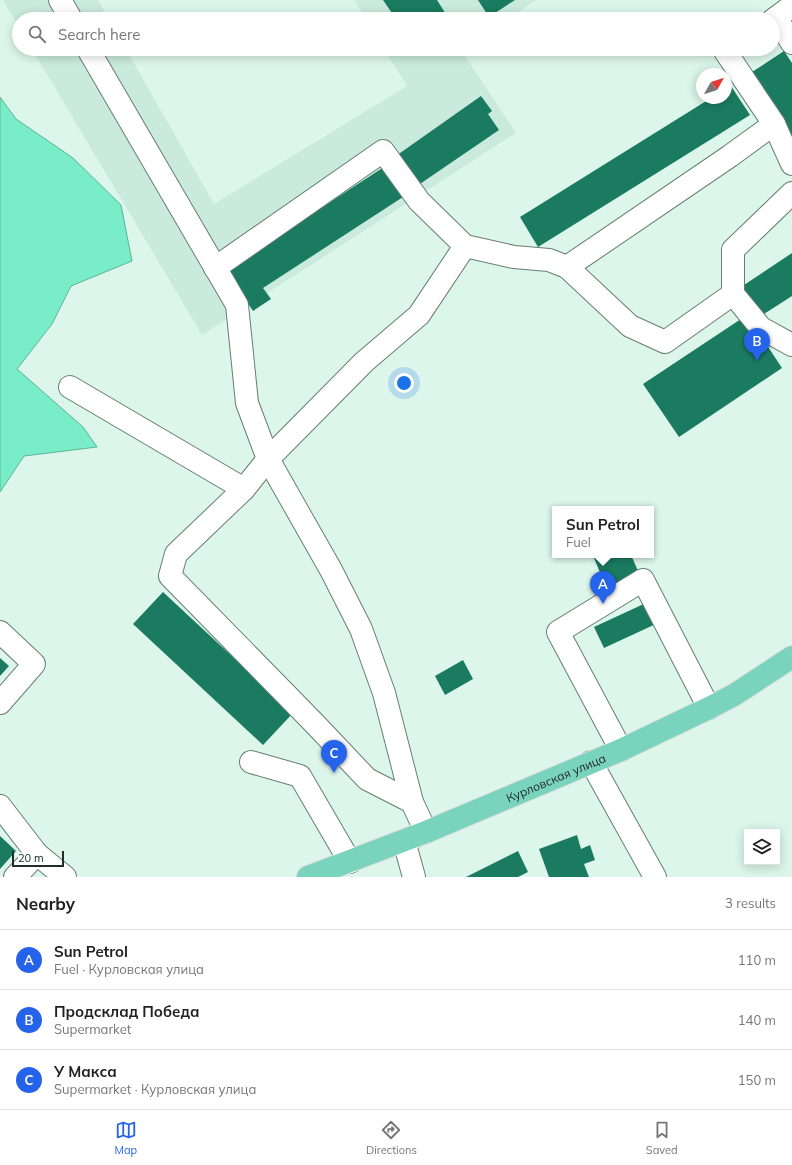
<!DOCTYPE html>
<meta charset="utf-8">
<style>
body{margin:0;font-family:Mulish,sans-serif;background:#f2f2f2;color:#222}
.controls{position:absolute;right:12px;bottom:12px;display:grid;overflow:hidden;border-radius:0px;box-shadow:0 2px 10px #0003}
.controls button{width:36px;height:36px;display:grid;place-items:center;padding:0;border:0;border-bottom:1px solid #e0e0e0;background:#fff;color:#222;font:20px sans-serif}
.compass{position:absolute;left:696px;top:68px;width:36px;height:36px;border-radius:50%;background:#fff;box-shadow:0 2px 10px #0003;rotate:51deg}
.scale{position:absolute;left:12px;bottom:10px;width:52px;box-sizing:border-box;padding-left:4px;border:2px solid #212b27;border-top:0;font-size:11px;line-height:14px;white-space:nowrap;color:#212b27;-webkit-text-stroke:3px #f5fffb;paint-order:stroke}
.you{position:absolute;left:404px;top:383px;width:14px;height:14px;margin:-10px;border:3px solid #fff;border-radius:50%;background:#1a73e8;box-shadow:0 0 0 6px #1a73e833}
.badge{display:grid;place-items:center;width:26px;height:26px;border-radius:50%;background:#2563eb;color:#fff;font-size:13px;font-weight:700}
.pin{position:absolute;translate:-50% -33px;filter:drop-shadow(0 1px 2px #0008)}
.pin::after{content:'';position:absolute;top:21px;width:14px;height:12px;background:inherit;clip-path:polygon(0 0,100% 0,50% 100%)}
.popup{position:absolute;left:552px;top:506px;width:102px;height:52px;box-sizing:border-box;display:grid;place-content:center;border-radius:0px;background:#fff;filter:drop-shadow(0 1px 3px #0005);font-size:13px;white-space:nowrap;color:#767676}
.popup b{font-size:15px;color:#222}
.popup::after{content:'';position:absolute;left:50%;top:100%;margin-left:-8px;border:8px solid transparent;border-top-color:#fff}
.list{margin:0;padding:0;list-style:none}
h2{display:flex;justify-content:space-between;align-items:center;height:52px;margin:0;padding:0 16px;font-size:17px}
h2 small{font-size:13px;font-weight:400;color:#767676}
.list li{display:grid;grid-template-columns:26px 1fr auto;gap:12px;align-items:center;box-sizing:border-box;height:60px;padding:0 16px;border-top:1px solid #e0e0e0}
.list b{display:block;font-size:15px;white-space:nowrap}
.list p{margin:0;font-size:13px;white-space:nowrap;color:#767676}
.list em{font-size:13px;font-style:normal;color:#767676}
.icon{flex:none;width:22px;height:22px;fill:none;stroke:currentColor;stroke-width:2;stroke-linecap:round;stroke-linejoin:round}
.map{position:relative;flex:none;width:792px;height:877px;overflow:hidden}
.search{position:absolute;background:#fff;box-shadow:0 2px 10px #0003;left:12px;right:12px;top:12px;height:44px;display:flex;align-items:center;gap:10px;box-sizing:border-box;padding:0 14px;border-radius:22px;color:#767676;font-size:15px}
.sheet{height:232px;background:#fff}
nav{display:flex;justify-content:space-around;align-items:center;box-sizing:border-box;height:56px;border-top:1px solid #e0e0e0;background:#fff;font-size:11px;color:#767676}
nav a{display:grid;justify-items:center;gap:2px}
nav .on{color:#2563eb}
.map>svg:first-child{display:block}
</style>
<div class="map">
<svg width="792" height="877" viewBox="0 0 792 877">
<rect width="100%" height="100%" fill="#dcf6eb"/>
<g fill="#c9eadd">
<polygon points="3,0 98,0 109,19 19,19 19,27"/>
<polygon points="354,0 536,0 508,19 366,19"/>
<polygon points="32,49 126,49 214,204 407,86 384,49 463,49 461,50 516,133 202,335"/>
</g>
<polygon fill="#79edc7" stroke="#5fb397" points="0,97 16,119 73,158 121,205 132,261 71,286 52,324 17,369 83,427 97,447 24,456 0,492"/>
<g fill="#1a7b60">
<polygon points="383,0 437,0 449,19 396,19"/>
<polygon points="478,0 515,0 489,17"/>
<polygon points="784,51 792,63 792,138 749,74"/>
<polygon points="731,86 750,115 538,247 520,217 711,98 726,98 726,89"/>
<polygon points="481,96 492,111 488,114 499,130 414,188 393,158"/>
<polygon points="384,167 403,197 263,288 271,299 253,311 226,270"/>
<polygon points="792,253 792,296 761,316 741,287"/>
<polygon points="747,315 782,368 679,437 643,384"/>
<polygon points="600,555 631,555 639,573 606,587 594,558"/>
<polygon points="163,592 293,713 263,745 133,624"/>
<polygon points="648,602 658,623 604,648 594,627"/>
<polygon points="0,658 9,666 0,676"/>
<polygon points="463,660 473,679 445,695 435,676"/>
<polygon points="577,835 581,849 590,845 595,860 584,864 589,877 549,877 539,849"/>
<polygon points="0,836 16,851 0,869"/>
<polygon points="518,851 528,872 518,877 466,877"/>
</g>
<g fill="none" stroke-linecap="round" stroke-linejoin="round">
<g stroke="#677e75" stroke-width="24">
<g id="minor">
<polyline points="60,0 71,19"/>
<polyline points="776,18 792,43"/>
<polyline points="773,20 792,6"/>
<polyline points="88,49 237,305 247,403 268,459 331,570 361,629 384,693 412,802 367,779 315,724 170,576 176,554 244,489"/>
<polyline points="774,124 792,164"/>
<polyline points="567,267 730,156 774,124 725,51 727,49"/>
<polyline points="215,268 383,151 419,201 465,246 514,257 549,260 567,267 630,326 665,342 733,294 761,328 792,345"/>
<polyline points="733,294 733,250 792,193"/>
<polyline points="70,387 244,489 268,459 364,362 419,315 465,246"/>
<polyline points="0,632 34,664 0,703"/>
<polyline points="621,750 558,632 643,580 709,708"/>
<polyline points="251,762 300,776 350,862"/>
<polyline points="591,762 655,877"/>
<polyline points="412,802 426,832"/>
<polyline points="0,806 37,854 65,877"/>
<polyline points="404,841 414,877"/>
<polyline points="15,877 37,854"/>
</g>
</g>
<g stroke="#dbdddc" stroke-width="24">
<g id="major">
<path id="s1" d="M308,877l118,-45 195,-82 88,-42 25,-13 58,-38"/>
</g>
</g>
<use href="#minor" stroke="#fff" stroke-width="22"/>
<use href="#major" stroke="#7ad4bd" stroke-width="22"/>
</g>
<g text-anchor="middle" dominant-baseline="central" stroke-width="4" stroke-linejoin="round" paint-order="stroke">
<g font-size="12" fill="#212b27" stroke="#f5fffb">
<text stroke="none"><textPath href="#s1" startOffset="267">Курловская улица</textPath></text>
</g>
</g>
</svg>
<div class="controls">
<button><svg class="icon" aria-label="layers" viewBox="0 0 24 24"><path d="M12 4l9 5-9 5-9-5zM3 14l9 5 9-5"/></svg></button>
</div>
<svg class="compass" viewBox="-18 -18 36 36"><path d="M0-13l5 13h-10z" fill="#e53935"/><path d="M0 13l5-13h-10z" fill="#767676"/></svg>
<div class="scale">20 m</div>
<div class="you"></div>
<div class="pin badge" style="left:603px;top:604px">A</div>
<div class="popup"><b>Sun Petrol</b>Fuel</div>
<div class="pin badge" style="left:757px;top:361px">B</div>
<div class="pin badge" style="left:334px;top:773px">C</div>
<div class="search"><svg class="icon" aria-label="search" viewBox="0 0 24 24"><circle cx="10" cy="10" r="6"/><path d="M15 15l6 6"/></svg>Search here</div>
</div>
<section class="sheet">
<h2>Nearby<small>3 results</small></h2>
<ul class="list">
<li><span class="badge">A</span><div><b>Sun Petrol</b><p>Fuel · Курловская улица</p></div><em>110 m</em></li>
<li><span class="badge">B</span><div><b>Продсклад Победа</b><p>Supermarket</p></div><em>140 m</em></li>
<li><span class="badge">C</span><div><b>У Макса</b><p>Supermarket · Курловская улица</p></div><em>150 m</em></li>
</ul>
</section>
<nav>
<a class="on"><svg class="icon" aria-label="map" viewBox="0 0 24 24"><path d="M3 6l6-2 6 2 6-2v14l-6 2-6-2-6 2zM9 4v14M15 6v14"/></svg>Map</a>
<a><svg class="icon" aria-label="directions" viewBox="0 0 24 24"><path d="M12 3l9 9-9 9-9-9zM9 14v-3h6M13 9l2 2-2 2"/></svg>Directions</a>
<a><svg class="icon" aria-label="saved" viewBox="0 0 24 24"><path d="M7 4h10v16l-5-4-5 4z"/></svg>Saved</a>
</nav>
